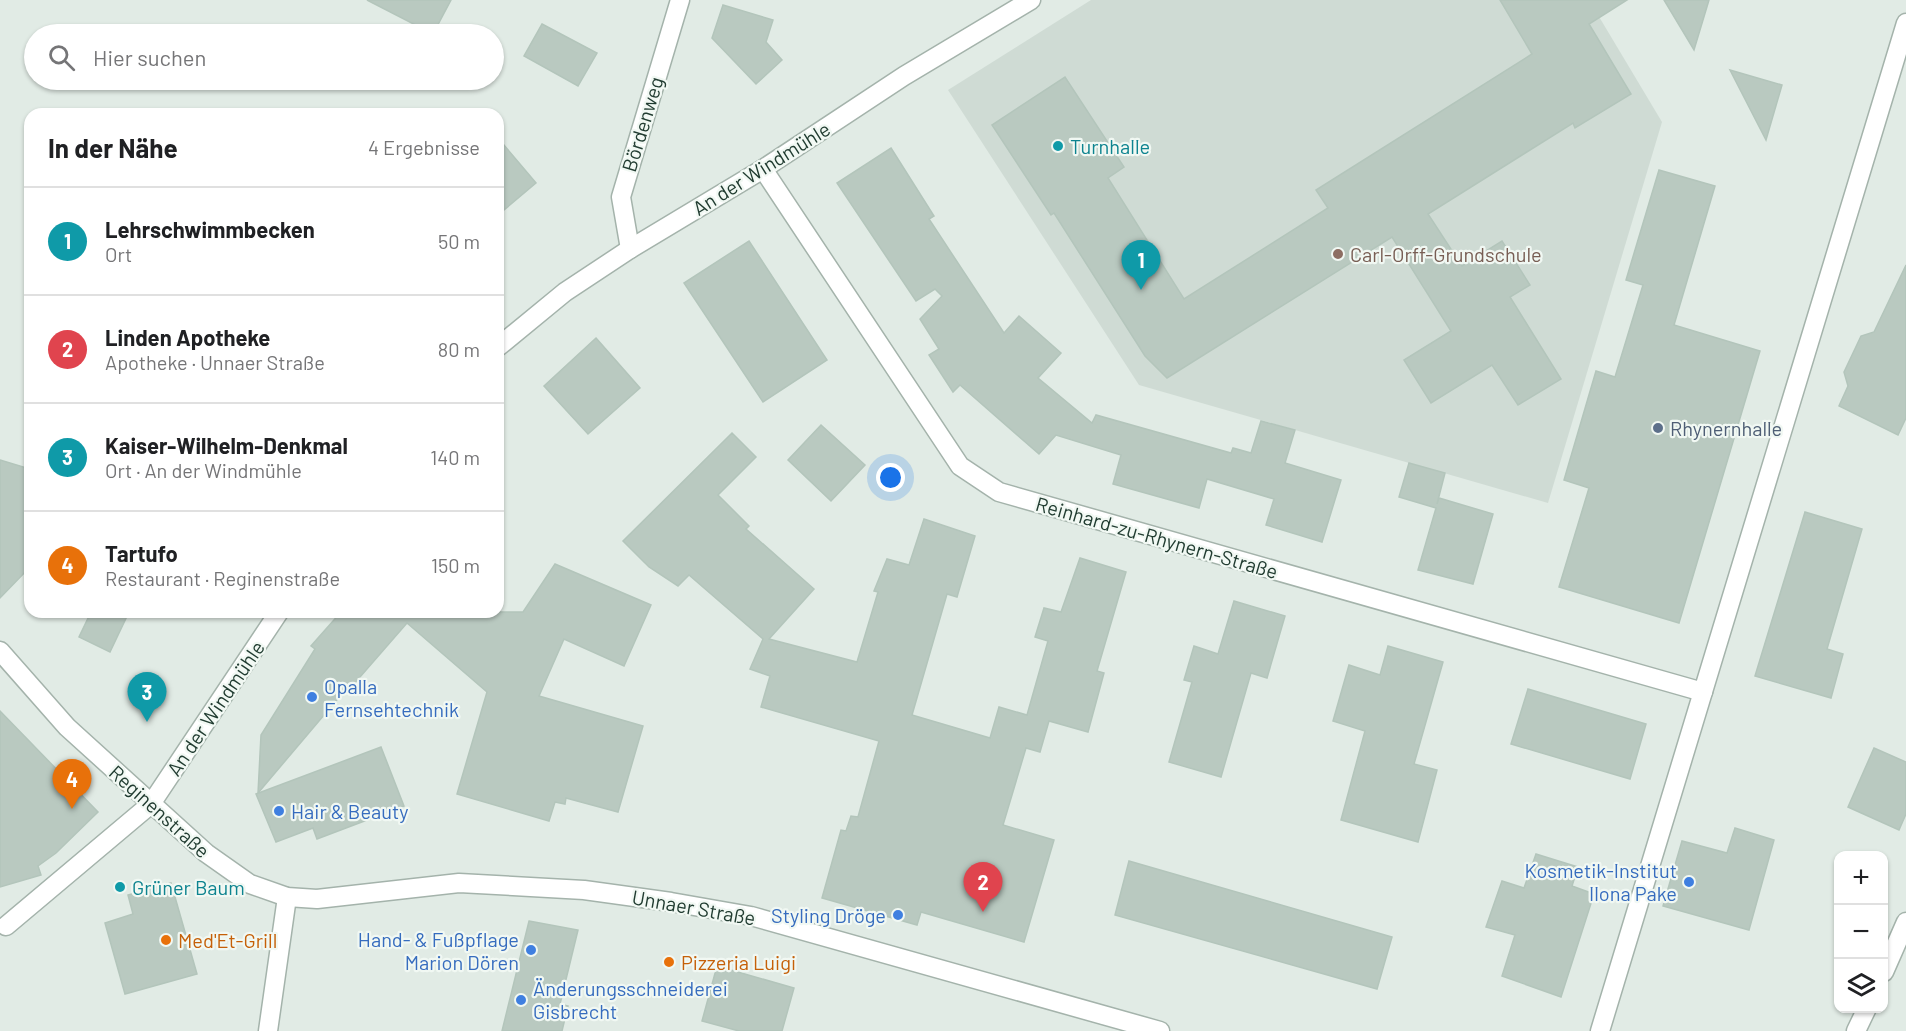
<!DOCTYPE html>
<html lang="de">
<meta charset="utf-8">
<style>
body{margin:0;font-family:Barlow,sans-serif;background:#f6f6f6;color:#202124}
.controls{position:absolute;right:18px;bottom:18px;display:grid;overflow:hidden;border-radius:12px;box-shadow:0 2px 4px #0004}
.controls button{width:54px;height:54px;display:grid;place-items:center;padding:0;border:0;border-bottom:2px solid #e0e0e0;background:#fff;color:#202124;font:30px sans-serif}
.you{position:absolute;left:891px;top:478px;width:21px;height:21px;margin:-15px;border:4px solid #fff;border-radius:50%;background:#1a73e8;box-shadow:0 0 0 9px #1a73e833}
.badge{display:grid;place-items:center;width:39px;height:39px;border-radius:50%;background:#b45309;color:#fff;font-size:20px;font-weight:700}
.pin{position:absolute;translate:-50% -50px;filter:drop-shadow(0 2px 3px #0008)}
.pin::after{content:'';position:absolute;top:32px;width:21px;height:18px;background:inherit;clip-path:polygon(0 0,100% 0,50% 100%)}
.list{margin:0;padding:0;list-style:none}
h2{display:flex;justify-content:space-between;align-items:center;height:78px;margin:0;padding:0 24px;font-size:26px}
h2 small{font-size:20px;font-weight:400;color:#757577}
.list li{display:grid;grid-template-columns:39px 1fr auto;gap:18px;align-items:center;box-sizing:border-box;height:108px;padding:0 24px;border-top:2px solid #e0e0e0}
.list b{display:block;font-size:22px;white-space:nowrap}
.list p{margin:0;font-size:20px;white-space:nowrap;color:#757577}
.list em{font-size:20px;font-style:normal;color:#757577}
.icon{flex:none;width:33px;height:33px;fill:none;stroke:currentColor;stroke-width:2;stroke-linecap:round;stroke-linejoin:round}
.map{position:relative;flex:none;width:1906px;height:1031px;overflow:hidden}
.search{position:absolute;background:#fff;box-shadow:0 2px 4px #0004;left:24px;top:24px;width:480px;height:66px;display:flex;align-items:center;gap:15px;box-sizing:border-box;padding:0 21px;border-radius:33px;color:#757577;font-size:22px}
.panel{position:absolute;background:#fff;box-shadow:0 2px 4px #0004;left:24px;top:108px;width:480px;height:510px;border-radius:18px}
.map>svg:first-child{display:block}
</style>
<div class="map">
<svg width="1906" height="1031" viewBox="0 0 1906 1031">
<rect width="100%" height="100%" fill="#e1ebe5"/>
<polygon fill="#cfdbd4" points="1091,0 1589,0 1662,122 1548,503 1139,385 948,90"/>
<g fill="#b9c9c0" stroke="#b3c5bb" stroke-width="1.5">
<polygon points="367,0 451,0 433,34"/>
<polygon points="1500,0 1627,0 1589,24 1631,94 1575,128 1573,123 1428,214 1462,266 1502,241 1530,285 1510,297 1561,379 1518,405 1492,365 1431,403 1404,360 1451,331 1392,237 1167,378 1145,356 1054,213 1051,215 992,125 1065,77 1124,167 1108,178 1184,299 1328,208 1316,190 1532,54"/>
<polygon points="1664,0 1709,0 1694,50"/>
<polygon points="723,5 773,20 766,42 782,60 756,84 712,38"/>
<polygon points="542,24 597,53 578,86 524,56"/>
<polygon points="1730,70 1782,85 1766,140"/>
<polygon points="498,138 536,183 498,215"/>
<polygon points="891,148 934,216 929,219 1004,333 1019,316 1061,353 1038,378 1092,423 1096,415 1231,453 1233,448 1251,453 1261,421 1295,430 1285,463 1341,480 1322,542 1266,525 1274,499 1207,479 1199,508 1113,484 1121,455 1056,435 1039,454 960,385 953,392 929,355 939,349 920,319 942,296 935,289 916,301 837,183"/>
<polygon points="1659,170 1715,186 1674,325 1760,351 1679,623 1559,587 1589,488 1564,480 1596,371 1615,377 1643,285 1626,280"/>
<polygon points="749,241 827,360 763,402 684,283"/>
<polygon points="1906,265 1906,418 1898,435 1839,406 1848,386 1844,372 1861,336 1874,332"/>
<polygon points="596,338 640,388 588,434 544,386"/>
<polygon points="821,425 865,465 831,501 788,460"/>
<polygon points="732,433 756,457 718,495 749,526 746,529 814,589 769,639 857,662 878,592 874,591 887,559 909,565 924,519 975,536 957,597 947,594 912,715 990,738 999,707 1027,715 1048,641 1035,637 1044,608 1061,612 1080,558 1126,572 1097,671 1104,673 1088,732 1049,721 1040,752 1026,748 1003,825 1054,840 1024,942 921,912 917,925 822,898 841,830 846,831 851,816 858,817 879,741 761,707 770,676 750,669 763,639 689,575 678,586 649,567 623,541"/>
<polygon points="0,460 30,469 30,567 0,598"/>
<polygon points="1409,463 1445,473 1437,504 1439,498 1493,514 1473,584 1418,570 1436,508 1399,497"/>
<polygon points="1805,512 1862,529 1827,649 1843,654 1831,698 1755,676"/>
<polygon points="555,564 651,605 624,666 564,639 539,696 643,726 618,812 566,798 565,804 555,802 549,821 457,794 487,692 407,623 354,684 352,682 258,793 261,735 315,649 311,646 341,612 523,612"/>
<polygon points="1234,601 1285,616 1267,678 1251,673 1221,777 1169,762 1192,682 1184,680 1194,646 1218,654"/>
<polygon points="91,612 129,612 110,652 79,637"/>
<polygon points="1388,646 1443,662 1414,764 1437,770 1418,842 1341,820 1365,731 1333,721 1349,665 1380,675"/>
<polygon points="1528,689 1646,724 1630,779 1511,744"/>
<polygon points="0,711 98,812 56,853 38,866 41,875 0,887"/>
<polygon points="381,747 404,806 317,839 313,828 276,842 256,794"/>
<polygon points="1874,748 1906,762 1906,814 1899,830 1848,807"/>
<polygon points="1735,828 1774,840 1749,930 1663,906 1682,841 1727,853"/>
<polygon points="1536,854 1578,867 1572,886 1594,894 1561,997 1502,976 1515,935 1486,927 1502,881 1524,888"/>
<polygon points="1129,861 1392,937 1377,989 1115,915"/>
<polygon points="171,883 197,974 125,994 105,923 133,914 128,895"/>
<polygon points="529,921 578,930 560,1004 568,1006 562,1031 502,1031"/>
<polygon points="717,966 794,988 782,1031 739,1031 702,1021"/>
</g>
<g fill="none" stroke-linecap="round" stroke-linejoin="round">
<g stroke="#a4b3ab" stroke-width="21">
<polyline id="service" points="6,926 151,804"/>
</g>
<g stroke="#a4b3ab" stroke-width="21">
<g id="minor">
<polyline points="763,169 960,466 999,492 1703,692"/>
<polyline points="630,249 621,197 680,0"/>
<polyline points="498,347 565,292 630,249 763,169 904,76 1031,0"/>
<polyline points="0,651 67,727 206,853 250,884 287,897 317,899 459,883 584,890 671,902 751,916 1160,1031"/>
<polyline points="151,804 279,612"/>
<polyline points="1884,972 1906,922"/>
<polyline points="268,1031 287,897"/>
<polyline points="1600,1031 1906,23"/>
<polyline points="1856,1031 1867,1008"/>
</g>
</g>
<use href="#service" stroke="#fff" stroke-width="18"/>
<use href="#minor" stroke="#fff" stroke-width="18"/>
</g>
<g fill="#0f9aa8" stroke="#f1f8f3" stroke-width="2">
<circle cx="1058" cy="146" r="6"/>
<circle cx="120" cy="887" r="6"/>
</g>
<circle fill="#8d6e63" stroke="#f1f8f3" stroke-width="2" cx="1338" cy="254" r="6"/>
<circle fill="#5c6f8a" stroke="#f1f8f3" stroke-width="2" cx="1658" cy="428" r="6"/>
<g fill="#3f7fe0" stroke="#f1f8f3" stroke-width="2">
<circle cx="312" cy="697" r="6"/>
<circle cx="279" cy="811" r="6"/>
<circle cx="1689" cy="882" r="6"/>
<circle cx="898" cy="915" r="6"/>
<circle cx="531" cy="950" r="6"/>
<circle cx="521" cy="1000" r="6"/>
</g>
<g fill="#e8710a" stroke="#f1f8f3" stroke-width="2">
<circle cx="166" cy="940" r="6"/>
<circle cx="669" cy="962" r="6"/>
</g>
<g text-anchor="middle" dominant-baseline="central" stroke-width="4.5" stroke-linejoin="round" paint-order="stroke">
<g font-size="20" fill="#213c31" stroke="#f1f8f3">
<text transform="translate(642 124) rotate(-73)">Bördenweg</text>
<text transform="translate(761 168) rotate(-32)">An der Windmühle</text>
<text transform="translate(1157 537) rotate(16)">Reinhard-zu-Rhynern-Straße</text>
<text transform="translate(215 708) rotate(-56)">An der Windmühle</text>
<text transform="translate(160 811) rotate(42)">Reginenstraße</text>
<text transform="translate(694 907) rotate(10)">Unnaer Straße</text>
</g>
<g font-size="20" fill="#0d838f" stroke="#f1f8f3" text-anchor="start">
<text x="1070" y="146">Turnhalle</text>
<text x="132" y="887">Grüner Baum</text>
</g>
<g font-size="20" fill="#785e54" stroke="#f1f8f3" text-anchor="start">
<text x="1350" y="254">Carl-Orff-Grundschule</text>
</g>
<g font-size="20" fill="#4e5e75" stroke="#f1f8f3" text-anchor="start">
<text x="1670" y="428">Rhynernhalle</text>
</g>
<g font-size="20" fill="#366cbe" stroke="#f1f8f3" text-anchor="start">
<text x="324" y="686">Opalla<tspan x="324" dy="23">Fernsehtechnik</tspan></text>
<text x="291" y="811">Hair &amp; Beauty</text>
<text x="1677" y="870" text-anchor="end">Kosmetik-Institut<tspan x="1677" dy="23">Ilona Pake</tspan></text>
<text x="886" y="915" text-anchor="end">Styling Dröge</text>
<text x="519" y="939" text-anchor="end">Hand- &amp; Fußpflage<tspan x="519" dy="23">Marion Dören</tspan></text>
<text x="533" y="988">Änderungsschneiderei<tspan x="533" dy="23">Gisbrecht</tspan></text>
</g>
<g font-size="20" fill="#c56008" stroke="#f1f8f3" text-anchor="start">
<text x="178" y="940">Med'Et-Grill</text>
<text x="681" y="962">Pizzeria Luigi</text>
</g>
</g>
</svg>
<div class="controls">
<button>+</button>
<button>−</button>
<button><svg class="icon" aria-label="layers" viewBox="0 0 24 24"><path d="M12 4l9 5-9 5-9-5zM3 14l9 5 9-5"/></svg></button>
</div>
<div class="you"></div>
<div class="pin badge" style="left:1141px;top:290px;background:#0f9aa8">1</div>
<div class="pin badge" style="left:983px;top:912px;background:#e0444e">2</div>
<div class="pin badge" style="left:147px;top:722px;background:#0f9aa8">3</div>
<div class="pin badge" style="left:72px;top:809px;background:#e8710a">4</div>
<div class="search"><svg class="icon" aria-label="search" viewBox="0 0 24 24"><circle cx="10" cy="10" r="6"/><path d="M15 15l6 6"/></svg>Hier suchen</div>
<section class="panel">
<h2>In der Nähe<small>4 Ergebnisse</small></h2>
<ul class="list">
<li><span class="badge" style="background:#0f9aa8">1</span><div><b>Lehrschwimmbecken</b><p>Ort</p></div><em>50 m</em></li>
<li><span class="badge" style="background:#e0444e">2</span><div><b>Linden Apotheke</b><p>Apotheke · Unnaer Straße</p></div><em>80 m</em></li>
<li><span class="badge" style="background:#0f9aa8">3</span><div><b>Kaiser-Wilhelm-Denkmal</b><p>Ort · An der Windmühle</p></div><em>140 m</em></li>
<li><span class="badge" style="background:#e8710a">4</span><div><b>Tartufo</b><p>Restaurant · Reginenstraße</p></div><em>150 m</em></li>
</ul>
</section>
</div>
